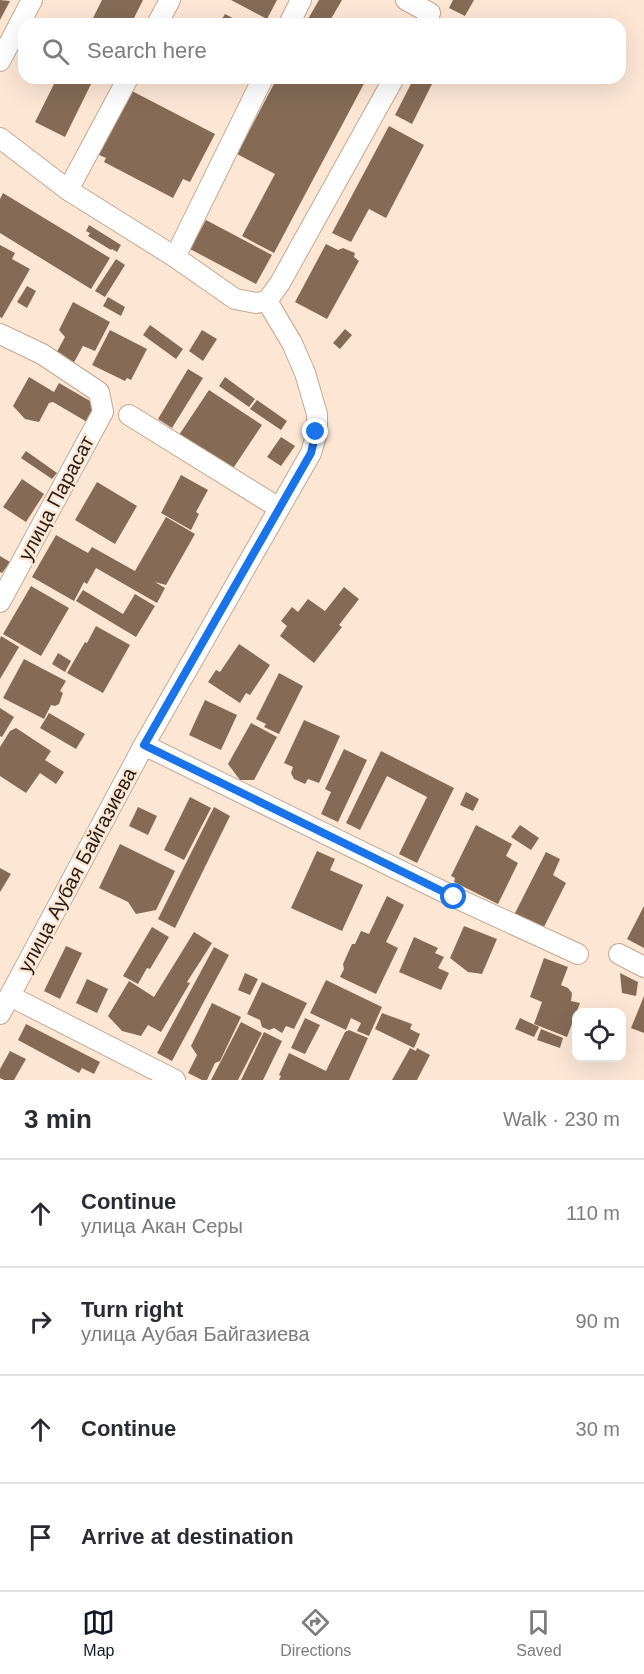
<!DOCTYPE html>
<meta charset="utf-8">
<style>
body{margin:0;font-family:Helvetica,sans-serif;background:#f7f7f7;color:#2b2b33}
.controls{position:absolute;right:18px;bottom:18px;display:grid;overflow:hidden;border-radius:12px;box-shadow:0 6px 24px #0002}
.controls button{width:54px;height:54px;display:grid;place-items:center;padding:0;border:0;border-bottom:2px solid #e1e1e2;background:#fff;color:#2b2b33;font:30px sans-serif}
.stop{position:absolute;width:18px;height:18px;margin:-14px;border:4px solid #1a73e8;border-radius:50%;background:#fff}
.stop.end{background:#1a73e8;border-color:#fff;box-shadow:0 2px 6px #0008}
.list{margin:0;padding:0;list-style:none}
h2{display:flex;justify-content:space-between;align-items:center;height:78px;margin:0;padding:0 24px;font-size:26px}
h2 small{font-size:20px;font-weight:400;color:#7c7c81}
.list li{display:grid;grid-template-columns:39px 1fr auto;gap:18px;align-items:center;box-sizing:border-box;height:108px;padding:0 24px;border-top:2px solid #e1e1e2}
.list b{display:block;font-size:22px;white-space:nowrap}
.list p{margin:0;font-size:20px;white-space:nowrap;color:#7c7c81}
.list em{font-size:20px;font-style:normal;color:#7c7c81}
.icon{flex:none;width:33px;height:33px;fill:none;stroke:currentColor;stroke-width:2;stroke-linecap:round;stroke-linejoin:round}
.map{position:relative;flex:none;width:644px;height:1080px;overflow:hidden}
.search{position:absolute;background:#fff;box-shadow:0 6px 24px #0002;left:18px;right:18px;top:18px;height:66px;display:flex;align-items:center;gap:15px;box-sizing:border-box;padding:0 21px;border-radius:18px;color:#7c7c81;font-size:22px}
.sheet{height:510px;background:#fff}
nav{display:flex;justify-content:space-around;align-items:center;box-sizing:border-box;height:84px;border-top:2px solid #e1e1e2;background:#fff;font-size:16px;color:#7c7c81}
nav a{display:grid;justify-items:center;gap:3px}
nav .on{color:#111827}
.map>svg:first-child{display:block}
</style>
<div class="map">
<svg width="644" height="1080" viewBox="0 0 644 1080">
<rect width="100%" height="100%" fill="#fde6d4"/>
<g fill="#856b56">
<polygon points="0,0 10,1 0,20"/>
<polygon points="102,0 143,0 131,24 90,24"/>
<polygon points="231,0 277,0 267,19"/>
<polygon points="319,0 342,0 328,24 316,24 308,19"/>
<polygon points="453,0 474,0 465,16 449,8"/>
<polygon points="225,14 244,24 219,24"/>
<polygon points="57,78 94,78 65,137 35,122"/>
<polygon points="277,78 367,78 274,253 242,236 275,174 237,154"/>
<polygon points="414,78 435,78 412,124 395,115"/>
<polygon points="130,90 215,134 190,182 183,179 173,198 104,162 106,158 97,154"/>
<polygon points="389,126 424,145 386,218 369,209 351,242 332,233"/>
<polygon points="3,193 110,258 91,289 0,233 0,199"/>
<polygon points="206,220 272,255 256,284 190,249"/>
<polygon points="89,225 121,245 117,252 112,249 111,250 88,236 90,233 86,231"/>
<polygon points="326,244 338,250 343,248 355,253 354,257 359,261 327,319 295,302"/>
<polygon points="0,245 15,253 12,259 30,269 2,318 0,317"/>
<polygon points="116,259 125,265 105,297 95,291"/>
<polygon points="27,286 36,291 27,308 17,302"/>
<polygon points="108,297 125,307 121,316 103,306"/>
<polygon points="73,302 110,322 95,351 83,346 72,366 54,357 65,337 59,330"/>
<polygon points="150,325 183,349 176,359 143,335"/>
<polygon points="345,329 352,335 340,349 333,343"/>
<polygon points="110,330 147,349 131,380 127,378 125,381 92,365"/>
<polygon points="202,330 217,339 203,361 189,351"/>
<polygon points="188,369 203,378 172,428 158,419"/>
<polygon points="29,377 54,392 59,383 97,405 87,422 53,402 49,403 39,422 25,419 13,406"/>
<polygon points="225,377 255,399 249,407 219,386"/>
<polygon points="209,390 262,425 232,470 179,435"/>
<polygon points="257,400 287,421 281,430 250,409"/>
<polygon points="281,437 295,446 281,466 267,457"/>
<polygon points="26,451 57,473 52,479 21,458"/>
<polygon points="181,475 208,490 196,512 199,514 191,530 161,513"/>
<polygon points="22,479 44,494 26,522 3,507"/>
<polygon points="97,482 137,506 115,544 75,520"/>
<polygon points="166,517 195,534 166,585 155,582 165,588 157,603 96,568 87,584 84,582 74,601 32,577 56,535 88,553 92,547 135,571"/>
<polygon points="0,556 10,562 2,573 0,572"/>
<polygon points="31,586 69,608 41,656 3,634"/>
<polygon points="344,587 359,599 339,625 342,627 314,663 280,636 287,626 281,621 292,607 298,612 308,599 325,611"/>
<polygon points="83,590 123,614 135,594 155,606 136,637 76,601"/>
<polygon points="96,626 130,645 103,693 67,673 85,642 87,643"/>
<polygon points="1,636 19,647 0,679 0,639"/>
<polygon points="239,644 270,665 250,695 246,693 240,703 208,682 216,670 220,672"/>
<polygon points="58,653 71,661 65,672 52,664"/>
<polygon points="24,659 66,681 60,691 63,693 59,704 55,706 51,705 44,719 3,698"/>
<polygon points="279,673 303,686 279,734 264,727 266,724 256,719"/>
<polygon points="205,700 237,715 221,750 189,735"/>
<polygon points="0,708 14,717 2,737 0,736"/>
<polygon points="49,713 85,734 76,749 40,728"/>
<polygon points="304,720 340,736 319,783 308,779 305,784 294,779 291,773 293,767 284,763"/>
<polygon points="251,723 277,737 254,780 240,780 228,764"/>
<polygon points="16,728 51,751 45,760 64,772 56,784 40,773 26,793 0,776 0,747 10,731"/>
<polygon points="344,749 367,760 338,822 321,814 331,792 325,789"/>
<polygon points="381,751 454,788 417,863 399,854 427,797 387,776 360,830 346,823"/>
<polygon points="466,792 479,799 473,811 460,805"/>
<polygon points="190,797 211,808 184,860 164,850"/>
<polygon points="138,807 157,816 148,835 129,826"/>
<polygon points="214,807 230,816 175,928 158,919"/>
<polygon points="476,825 512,844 506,856 518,863 498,904 454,882 455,878 451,876"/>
<polygon points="520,825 539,838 531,850 511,837"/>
<polygon points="120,844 175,871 156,910 136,914 128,902 99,888"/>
<polygon points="317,851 335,859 330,870 363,885 342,931 291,908"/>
<polygon points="546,852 560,859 553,875 566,883 543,929 514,915"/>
<polygon points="0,868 11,874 0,892"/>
<polygon points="387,896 404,905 386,942 398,948 376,994 340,977 344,969 343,964 352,944 355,944 361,931 369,934"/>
<polygon points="644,906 644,948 627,939"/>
<polygon points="464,926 497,939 482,974 468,972 450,958"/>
<polygon points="152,927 169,937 150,969 147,968 138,984 123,976"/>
<polygon points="194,932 212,943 187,982 190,983 161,1032 148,1025 141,1036 122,1031 108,1016 129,981 154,997"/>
<polygon points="414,937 438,948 435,953 444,957 438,968 449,973 441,990 399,972"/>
<polygon points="66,946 82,953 60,999 44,991"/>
<polygon points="214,947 229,955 172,1061 157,1053"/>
<polygon points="544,958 568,967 561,985 568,988 572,993 571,1001 580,1003 567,1037 534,1024 542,1002 530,997"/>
<polygon points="245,973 258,979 250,995 238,990"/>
<polygon points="620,973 638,982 636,996 622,993"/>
<polygon points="87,979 108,989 97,1013 76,1003"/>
<polygon points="326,980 382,1007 369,1036 357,1031 361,1023 351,1018 346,1030 310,1013"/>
<polygon points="262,982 307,1003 294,1029 286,1026 282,1033 274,1028 269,1030 262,1027 260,1020 247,1014"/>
<polygon points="644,996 644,1033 631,1028"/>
<polygon points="212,1003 241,1017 220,1061 215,1063 207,1080 202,1080 188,1073 197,1055 191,1046"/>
<polygon points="382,1013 412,1024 410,1029 420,1034 414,1048 375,1029"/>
<polygon points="305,1018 320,1025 305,1054 291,1048"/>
<polygon points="520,1018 539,1027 534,1037 515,1029"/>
<polygon points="241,1022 262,1033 238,1080 211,1080"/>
<polygon points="26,1024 100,1062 94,1074 82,1068 79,1073 18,1040"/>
<polygon points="541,1029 563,1038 560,1048 537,1040"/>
<polygon points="349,1030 368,1038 349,1080 279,1080 281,1076 279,1075 289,1053 326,1071 345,1032"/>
<polygon points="264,1032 282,1041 263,1080 241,1080"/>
<polygon points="410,1048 416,1051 417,1048 430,1055 417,1080 392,1080"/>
<polygon points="10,1051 26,1059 14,1080 4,1080 0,1078 0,1069"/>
</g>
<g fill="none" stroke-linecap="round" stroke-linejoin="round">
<g stroke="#c3a893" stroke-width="22">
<g id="minor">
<polyline points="406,0 430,13"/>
<polyline points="157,24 170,0"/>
<polyline points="289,24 301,0"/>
<polyline points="0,61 32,0"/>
<polyline points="0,138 68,190 175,257 235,299 256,303 267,301 280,283 394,78"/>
<polyline points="68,190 128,78"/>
<polyline points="175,257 263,78"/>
<polyline points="0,334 42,354 99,392 103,412 0,602"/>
<polyline points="129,415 279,508"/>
<polyline points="144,745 454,897 578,954"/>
<polyline points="619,954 644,967"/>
<polyline points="10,996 175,1080"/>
<polyline points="0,1014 144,745 311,453 317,432 317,414 305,373 292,343 267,301"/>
</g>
</g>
<use href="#minor" stroke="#fff" stroke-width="20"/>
</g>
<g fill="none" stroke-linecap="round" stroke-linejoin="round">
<polyline stroke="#1a73e8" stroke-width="8" points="316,432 311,453 144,745 454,897"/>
</g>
<g text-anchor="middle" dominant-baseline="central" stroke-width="5" stroke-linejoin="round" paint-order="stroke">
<g font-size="20" fill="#251b13" stroke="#fde6d4">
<text transform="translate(56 498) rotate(-62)">улица Парасат</text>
<text transform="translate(77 870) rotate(-62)">улица Аубая Байгазиева</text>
</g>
</g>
</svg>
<div class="controls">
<button><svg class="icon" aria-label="locate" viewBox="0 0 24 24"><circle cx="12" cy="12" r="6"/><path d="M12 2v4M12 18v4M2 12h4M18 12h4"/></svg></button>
</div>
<div class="stop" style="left:454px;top:897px"></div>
<div class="stop end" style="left:316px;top:432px"></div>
<div class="search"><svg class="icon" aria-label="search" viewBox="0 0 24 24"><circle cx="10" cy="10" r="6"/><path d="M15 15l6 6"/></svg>Search here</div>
</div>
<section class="sheet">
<h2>3 min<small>Walk · 230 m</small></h2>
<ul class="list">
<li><svg class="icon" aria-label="ahead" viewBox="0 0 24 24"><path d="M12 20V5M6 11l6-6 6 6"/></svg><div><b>Continue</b><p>улица Акан Серы</p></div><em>110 m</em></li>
<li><svg class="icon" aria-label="right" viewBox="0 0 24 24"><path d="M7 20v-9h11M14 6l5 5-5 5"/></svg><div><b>Turn right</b><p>улица Аубая Байгазиева</p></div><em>90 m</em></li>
<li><svg class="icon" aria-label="ahead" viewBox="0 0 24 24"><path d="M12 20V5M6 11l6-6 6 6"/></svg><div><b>Continue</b></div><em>30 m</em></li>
<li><svg class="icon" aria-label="arrive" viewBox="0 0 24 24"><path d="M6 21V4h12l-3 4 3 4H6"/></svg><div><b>Arrive at destination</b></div></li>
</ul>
</section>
<nav>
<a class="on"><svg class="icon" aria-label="map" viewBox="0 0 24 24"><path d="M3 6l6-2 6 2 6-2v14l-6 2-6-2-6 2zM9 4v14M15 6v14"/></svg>Map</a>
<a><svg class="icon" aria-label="directions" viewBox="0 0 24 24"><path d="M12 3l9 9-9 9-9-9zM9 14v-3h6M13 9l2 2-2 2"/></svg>Directions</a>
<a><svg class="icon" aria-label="saved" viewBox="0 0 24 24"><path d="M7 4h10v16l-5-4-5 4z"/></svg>Saved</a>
</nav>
